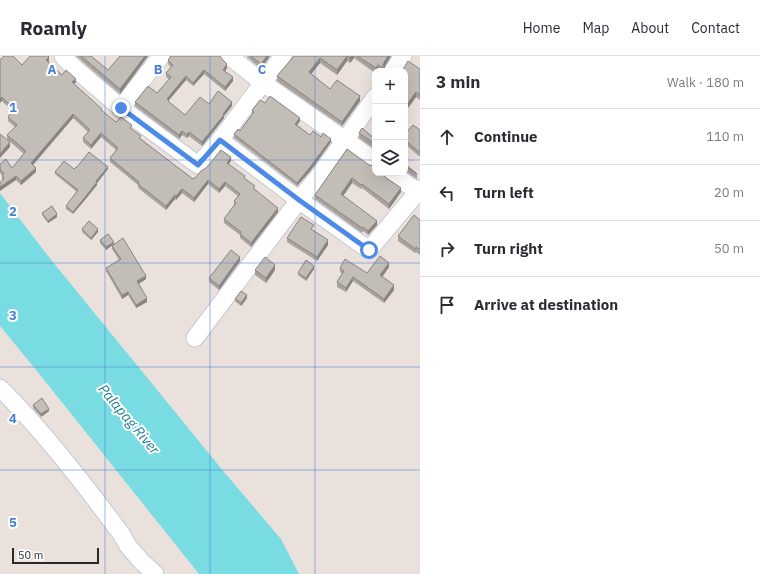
<!DOCTYPE html>
<meta charset="utf-8">
<style>
body{margin:0;font-family:"IBM Plex Sans",sans-serif;background:#f2f2f3;color:#2b2b33}
.controls{position:absolute;right:12px;top:12px;display:grid;overflow:hidden;border-radius:8px;box-shadow:0 4px 16px #0002}
.controls button{width:36px;height:36px;display:grid;place-items:center;padding:0;border:0;border-bottom:1px solid #e1e1e2;background:#fff;color:#2b2b33;font:20px sans-serif}
.scale{position:absolute;left:12px;bottom:10px;width:87px;box-sizing:border-box;padding-left:4px;border:2px solid #292929;border-top:0;font-size:11px;line-height:14px;white-space:nowrap;color:#292929;-webkit-text-stroke:3px #fff;paint-order:stroke}
.stop{position:absolute;width:12px;height:12px;margin:-9px;border:3px solid #4c8ae8;border-radius:50%;background:#fff}
.stop.end{background:#4c8ae8;border-color:#fff;box-shadow:0 1px 4px #0008}
.list{margin:0;padding:0;list-style:none}
h2{display:flex;justify-content:space-between;align-items:center;height:52px;margin:0;padding:0 16px;font-size:17px}
h2 small{font-size:13px;font-weight:400;color:#7c7c81}
.list li{display:grid;grid-template-columns:26px 1fr auto;gap:12px;align-items:center;box-sizing:border-box;height:56px;padding:0 16px;border-top:1px solid #e1e1e2}
.list b{display:block;font-size:15px;white-space:nowrap}
.list em{font-size:13px;font-style:normal;color:#7c7c81}
.icon{flex:none;width:22px;height:22px;fill:none;stroke:currentColor;stroke-width:2;stroke-linecap:round;stroke-linejoin:round}
.map{position:relative;flex:none;width:420px;height:518px;overflow:hidden}
header{display:flex;align-items:center;gap:24px;box-sizing:border-box;height:56px;padding:0 20px;background:#fff;border-bottom:1px solid #e1e1e2}
header strong{font-size:19px}
nav{display:flex;gap:22px;margin-inline-start:auto;font-size:14px}
main{display:flex}
aside{flex:1;background:#fff}
.map>svg:first-child{display:block}
</style>
<header>
<strong>Roamly</strong>
<nav><a>Home</a><a>Map</a><a>About</a><a>Contact</a></nav>
</header>
<main>
<div class="map">
<svg width="420" height="518" viewBox="0 0 420 518">
<rect width="100%" height="100%" fill="#eae1dd"/>
<polygon fill="#79dce2" points="0,137 48,200 224,416 281,483 299,518 199,518 37,315 0,270"/>
<g fill="none" stroke-linecap="round" stroke-linejoin="round">
<g stroke="#c4cad2" stroke-width="19">
<g id="minor">
<polyline points="63,0 71,9 121,52 198,109 220,84 283,0"/>
<polyline points="229,0 263,27 375,105"/>
<polyline points="393,15 403,0"/>
<polyline points="121,52 161,0"/>
<polyline points="220,84 299,144 369,194 420,133"/>
<polyline points="391,117 420,137"/>
<polyline points="195,282 299,144 319,120 345,84 375,41"/>
<path d="M0,332c45,45 84,96 122,147l6,11 14,16 13,12"/>
</g>
</g>
<use href="#minor" stroke="#fff" stroke-width="17"/>
</g>
<g fill="#a8a39e">
<polygon points="76,0 91,0 108,14 120,0 148,0 120,38"/>
<polygon points="247,0 270,0 261,13 247,1"/>
<polygon points="294,0 391,0 385,10 384,15 381,15 378,13 377,15 375,15 375,17 354,2 350,7 347,5 337,19 320,7 311,18 330,33 360,45 342,70 277,25 277,20"/>
<polygon points="0,4 22,9 49,5 48,6 62,19 76,26 74,28 102,55 116,66 132,73 141,83 193,123 231,105 229,108 245,123 278,156 251,191 240,182 240,179 224,167 224,163 234,149 234,145 238,140 225,130 219,137 208,128 194,146 182,137 176,144 175,143 166,154 138,132 138,129 110,106 110,102 116,94 101,81 91,93 83,86 83,82 88,76 73,62 33,109 36,116 21,129 16,124 2,124 2,119 0,117 0,108 12,112 24,98 7,83 7,79 15,71 8,65 8,61 13,56 2,45"/>
<polygon points="168,4 227,12 225,15 233,25 225,35 204,18 193,30 186,24 169,44 169,46 185,59 209,48 232,50 224,60 224,62 202,90 189,80 187,82 182,79 179,83 135,50 135,46 157,37 169,23 166,21 166,17 171,11 168,8"/>
<polygon points="420,13 420,44 416,41 405,56"/>
<polygon points="265,47 300,65 297,69 310,79 321,81 331,86 311,114 297,130 234,82 234,78 240,75 252,58 252,54"/>
<polygon points="420,74 420,101 405,88 405,78"/>
<polygon points="359,77 375,83 375,93 359,82"/>
<polygon points="347,93 385,121 401,136 389,153 362,132 361,133 352,127 343,140 377,169 368,179 363,175 362,177 315,143 315,139"/>
<polygon points="405,108 417,118 417,123 405,115"/>
<polygon points="77,111 108,113 97,127 97,129 86,143 73,158 66,153 66,150 77,136 55,118 55,116 74,113"/>
<polygon points="42,157 57,161 48,167 42,159"/>
<polygon points="420,164 420,199 416,196 415,197 398,185 398,180"/>
<polygon points="82,173 98,176 91,184 82,176"/>
<polygon points="314,174 328,189 317,205 287,186 287,182"/>
<polygon points="100,184 114,188 106,194 100,187"/>
<polygon points="112,190 146,223 138,228 147,246 136,252 128,239 122,243 106,215 106,212 119,204 112,193"/>
<polygon points="240,205 219,234 209,226 209,222"/>
<polygon points="389,211 382,221 394,234 384,247 353,225 346,236 337,231 337,226 342,218 340,216 340,212 367,217"/>
<polygon points="314,213 306,225 298,219 298,217"/>
<polygon points="255,214 275,214 266,227 255,219"/>
<polygon points="247,242 241,250 235,245 235,243"/>
<polygon points="33,349 49,355 41,361 33,352"/>
</g>
<g fill="#888481">
<polygon points="145,0 148,0 120,38 120,33"/>
<polygon points="267,0 270,0 261,13 261,8"/>
<polygon points="347,0 347,5 337,19 337,14"/>
<polygon points="352,0 354,0 354,2 350,7 350,2"/>
<polygon points="388,0 391,0 385,10 384,13 383,9 385,5"/>
<polygon points="49,1 49,5 46,8 46,4"/>
<polygon points="320,2 320,7 309,21 309,16"/>
<polygon points="227,8 227,12 223,18 223,14"/>
<polygon points="378,9 378,13 377,15 376,15 376,12"/>
<polygon points="204,14 204,18 193,30 193,27"/>
<polygon points="186,20 186,24 169,44 169,48 167,43"/>
<polygon points="233,21 233,25 225,35 225,31"/>
<polygon points="76,23 76,26 72,30 72,26"/>
<polygon points="416,36 416,41 405,56 405,51"/>
<polygon points="360,40 360,45 342,70 342,66"/>
<polygon points="2,41 2,45 0,47 0,43"/>
<polygon points="232,46 232,50 224,60 224,62 202,90 202,86"/>
<polygon points="73,58 73,62 31,111 31,107"/>
<polygon points="300,62 300,65 295,72 295,68"/>
<polygon points="182,75 182,79 179,83 179,79"/>
<polygon points="189,76 189,80 187,82 187,79"/>
<polygon points="101,77 101,81 91,93 91,89"/>
<polygon points="331,83 331,86 311,114 297,130 297,127"/>
<polygon points="10,86 10,91 0,102 0,98"/>
<polygon points="231,101 231,105 227,110 227,107"/>
<polygon points="108,111 108,113 97,127 97,129 73,158 73,156 96,125"/>
<polygon points="36,112 36,116 21,129 21,125"/>
<polygon points="16,120 16,124 0,135 0,131"/>
<polygon points="352,122 352,127 341,143 341,138"/>
<polygon points="208,124 208,128 194,146 194,142"/>
<polygon points="225,126 225,130 219,137 219,133"/>
<polygon points="401,132 401,136 389,153 389,148"/>
<polygon points="182,133 182,137 176,144 176,140"/>
<polygon points="175,139 175,143 166,154 166,150"/>
<polygon points="278,152 278,156 251,191 251,187"/>
<polygon points="57,158 57,161 48,167 48,165"/>
<polygon points="377,165 377,169 368,179 368,175"/>
<polygon points="98,173 98,176 91,184 91,182"/>
<polygon points="328,184 328,189 317,205 317,201"/>
<polygon points="114,186 114,188 106,194 106,191"/>
<polygon points="240,201 240,205 219,234 219,230"/>
<polygon points="389,207 389,211 380,224 380,219"/>
<polygon points="275,209 275,214 266,227 266,222"/>
<polygon points="314,210 314,213 306,225 306,222"/>
<polygon points="146,220 146,223 137,229 137,225"/>
<polygon points="353,221 353,225 346,236 346,232"/>
<polygon points="394,229 394,234 384,247 384,243"/>
<polygon points="128,236 128,239 122,243 122,239"/>
<polygon points="247,239 247,242 241,250 241,247"/>
<polygon points="147,242 147,246 136,252 136,249"/>
<polygon points="49,353 49,355 41,361 41,358"/>
</g>
<g fill="#c3bdb8" stroke="#888481">
<polygon points="4,0 13,0 22,9 30,0 48,0 49,1 46,4 62,19 66,14 76,23 72,26 102,53 101,54 116,66 121,61 132,69 130,72 141,80 139,82 193,123 194,122 195,122 201,115 206,112 221,94 231,101 227,107 245,120 244,122 255,130 253,132 278,152 251,187 240,178 241,176 224,163 236,147 234,145 240,138 225,126 219,133 208,124 194,142 182,133 176,140 175,139 166,150 138,128 139,126 110,102 118,92 101,77 91,89 83,82 90,74 73,58 31,107 36,112 21,125 16,120 0,131 0,127 4,122 2,119 4,118 0,113 0,108 6,103 12,112 26,95 7,79 17,69 8,61 14,53 2,41 0,43 0,4"/>
<polygon points="81,0 91,0 108,14 120,0 145,0 120,33"/>
<polygon points="171,0 220,0 223,4 227,8 223,14 233,21 225,31 204,14 193,27 186,20 167,43 169,44 168,45 185,59 200,41 209,48 218,35 232,46 223,58 224,59 202,86 189,76 187,79 182,75 179,79 135,46 148,30 157,37 171,21 166,17 173,9 168,4"/>
<polygon points="251,0 267,0 261,8"/>
<polygon points="294,0 347,0 337,14 320,2 309,16 330,33 337,24 360,40 342,66 277,20"/>
<polygon points="347,0 352,0 350,2"/>
<polygon points="357,0 388,0 385,5 383,9 384,13 378,9 376,12"/>
<polygon points="408,5 420,13 420,39 416,36 405,51 405,15 402,15"/>
<polygon points="270,40 300,62 295,68 310,79 313,75 321,81 323,77 331,83 311,110 297,127 234,78 238,73 240,75 254,56 252,54 260,44 265,47"/>
<polygon points="413,69 420,74 420,97 405,84 405,78"/>
<polygon points="362,72 375,83 375,88 359,77"/>
<polygon points="0,78 10,86 0,98"/>
<polygon points="347,93 369,109 375,110 375,117 382,117 385,121 401,132 389,148 362,128 361,129 352,122 341,138 377,165 368,175 363,171 362,172 315,139"/>
<polygon points="89,96 108,111 96,125 97,126 86,140 73,156 66,150 78,134 55,116 64,105 74,113 76,111 77,111"/>
<polygon points="405,108 417,118 405,110"/>
<polygon points="52,150 57,158 48,165 42,157"/>
<polygon points="414,159 420,164 420,194 416,191 415,193 398,180"/>
<polygon points="301,161 314,169 311,173 328,184 317,201 287,182"/>
<polygon points="89,165 98,173 91,182 82,173"/>
<polygon points="108,178 114,186 106,191 100,184"/>
<polygon points="123,182 146,220 137,225 147,242 136,249 128,236 122,239 106,212 121,203 112,190"/>
<polygon points="231,194 240,201 219,230 209,222"/>
<polygon points="380,200 389,207 380,219 394,229 384,243 353,221 346,232 337,226 344,215 340,212 345,203 367,217"/>
<polygon points="265,201 275,209 266,222 255,214"/>
<polygon points="306,204 314,210 306,222 298,217"/>
<polygon points="241,235 247,239 241,247 235,243"/>
<polygon points="42,342 49,353 41,358 33,349"/>
</g>
<g fill="none" stroke-linecap="round" stroke-linejoin="round">
<polyline stroke="#4c8ae8" stroke-width="5" points="121,52 198,109 220,84 299,144 369,194"/>
</g>
<path fill="none" stroke="#4880d5" stroke-width="1" stroke-opacity="0.55" d="M105,0v518M210,0v518M315,0v518M0,104h375M405,104h15M0,207h420M0,311h420M0,414h420"/>
<g text-anchor="middle" dominant-baseline="central" stroke-width="4" stroke-linejoin="round" paint-order="stroke">
<g font-size="14" font-style="italic" fill="#1a7d8c" stroke="#fff">
<text transform="translate(129 363) rotate(50)">Palapag River</text>
</g>
</g>
<g font-size="13" text-anchor="middle" font-weight="bold" fill="#4880d5" stroke="#fff" stroke-width="4" stroke-linejoin="round" paint-order="stroke">
<text x="52" y="18">A</text>
<text x="158" y="18">B</text>
<text x="262" y="18">C</text>
<text x="13" y="56">1</text>
<text x="13" y="160">2</text>
<text x="13" y="264">3</text>
<text x="13" y="367">4</text>
<text x="13" y="471">5</text>
</g>
</svg>
<div class="controls">
<button>+</button>
<button>−</button>
<button><svg class="icon" aria-label="layers" viewBox="0 0 24 24"><path d="M12 4l9 5-9 5-9-5zM3 14l9 5 9-5"/></svg></button>
</div>
<div class="scale">50 m</div>
<div class="stop" style="left:369px;top:194px"></div>
<div class="stop end" style="left:121px;top:52px"></div>
</div>
<aside>
<h2>3 min<small>Walk · 180 m</small></h2>
<ul class="list">
<li><svg class="icon" aria-label="ahead" viewBox="0 0 24 24"><path d="M12 20V5M6 11l6-6 6 6"/></svg><div><b>Continue</b></div><em>110 m</em></li>
<li><svg class="icon" aria-label="left" viewBox="0 0 24 24"><path d="M17 20v-9H6M10 6l-5 5 5 5"/></svg><div><b>Turn left</b></div><em>20 m</em></li>
<li><svg class="icon" aria-label="right" viewBox="0 0 24 24"><path d="M7 20v-9h11M14 6l5 5-5 5"/></svg><div><b>Turn right</b></div><em>50 m</em></li>
<li><svg class="icon" aria-label="arrive" viewBox="0 0 24 24"><path d="M6 21V4h12l-3 4 3 4H6"/></svg><div><b>Arrive at destination</b></div></li>
</ul>
</aside>
</main>
